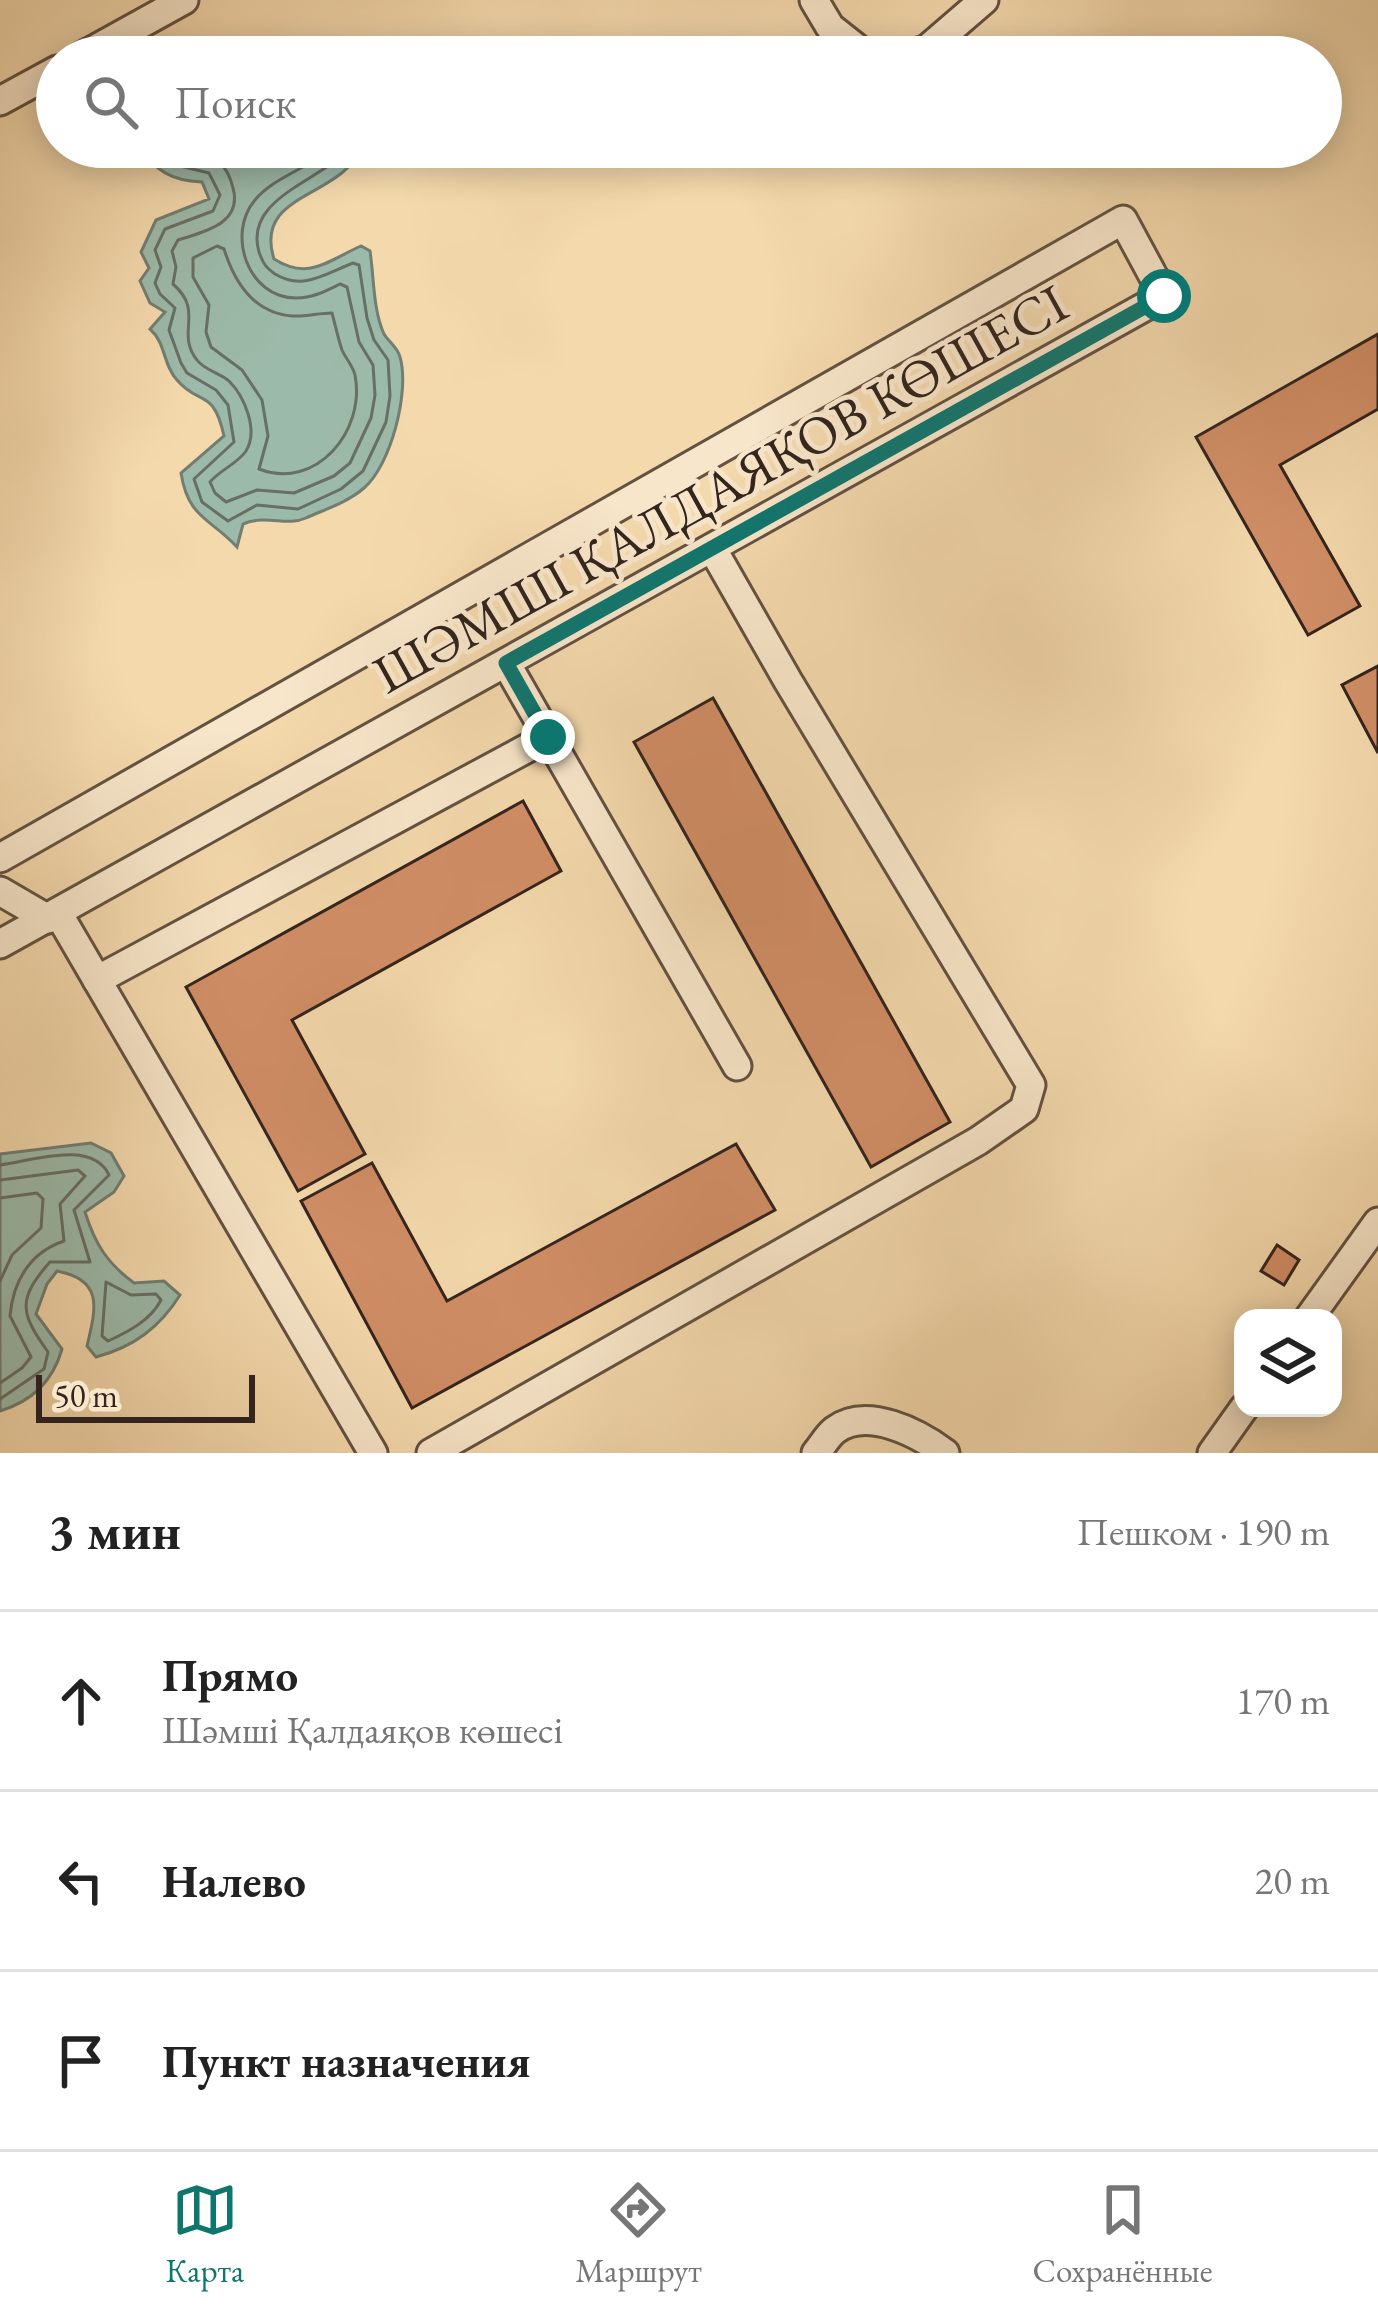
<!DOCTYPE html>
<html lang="ru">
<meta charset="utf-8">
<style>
body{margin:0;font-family:"EB Garamond",serif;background:#f6f6f6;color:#222}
.controls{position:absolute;right:36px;bottom:36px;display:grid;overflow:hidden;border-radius:24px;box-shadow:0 6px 30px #0003}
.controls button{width:108px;height:108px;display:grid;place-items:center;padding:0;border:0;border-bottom:3px solid #e0e0e0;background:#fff;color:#222;font:60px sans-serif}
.scale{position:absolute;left:36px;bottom:30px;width:219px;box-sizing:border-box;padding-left:12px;border:6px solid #33241d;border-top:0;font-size:33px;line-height:42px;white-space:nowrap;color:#33241d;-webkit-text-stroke:9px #f8e6ca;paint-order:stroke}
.stop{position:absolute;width:36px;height:36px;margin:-27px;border:9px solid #0f766e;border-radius:50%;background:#fff}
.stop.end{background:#0f766e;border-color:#fff;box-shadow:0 3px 12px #0008}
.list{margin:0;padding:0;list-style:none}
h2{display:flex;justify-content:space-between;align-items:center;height:156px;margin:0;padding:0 48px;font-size:51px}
h2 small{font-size:39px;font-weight:400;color:#767676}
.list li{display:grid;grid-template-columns:78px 1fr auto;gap:36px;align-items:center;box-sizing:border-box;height:180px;padding:0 48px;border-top:3px solid #e0e0e0}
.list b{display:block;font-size:45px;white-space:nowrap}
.list p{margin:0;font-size:39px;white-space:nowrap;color:#767676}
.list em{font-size:39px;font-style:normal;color:#767676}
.icon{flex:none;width:66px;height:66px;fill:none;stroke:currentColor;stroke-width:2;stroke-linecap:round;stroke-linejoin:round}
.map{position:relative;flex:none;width:1378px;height:1453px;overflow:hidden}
.search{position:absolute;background:#fff;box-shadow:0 6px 30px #0003;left:36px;right:36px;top:36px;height:132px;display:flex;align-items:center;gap:30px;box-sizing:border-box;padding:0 42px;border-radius:66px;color:#767676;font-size:45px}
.sheet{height:696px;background:#fff}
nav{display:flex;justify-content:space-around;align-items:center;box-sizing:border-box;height:168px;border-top:3px solid #e0e0e0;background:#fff;font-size:33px;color:#767676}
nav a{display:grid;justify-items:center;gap:6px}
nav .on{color:#0f766e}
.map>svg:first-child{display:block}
</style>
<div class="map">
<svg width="1378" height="1453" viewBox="0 0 1378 1453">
<rect width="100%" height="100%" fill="#f4d9ad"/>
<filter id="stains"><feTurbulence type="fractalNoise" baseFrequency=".00167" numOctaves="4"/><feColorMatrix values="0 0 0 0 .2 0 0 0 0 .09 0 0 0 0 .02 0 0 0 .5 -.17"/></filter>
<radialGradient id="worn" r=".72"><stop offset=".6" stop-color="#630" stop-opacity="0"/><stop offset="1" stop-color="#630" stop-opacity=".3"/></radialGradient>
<g fill="#9cbaaa" stroke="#727e72" stroke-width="3">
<path d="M144,147h218c-21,52 -109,45 -88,112 35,22 53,2 87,-13l9,5c4,26 3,59 14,83 4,7 14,14 16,23 10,34 -9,108 -36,131 -16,14 -38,21 -58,30 -20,9 -38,-4 -63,6l-6,23c-27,-29 -49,-29 -56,-74l43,-37c-11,-49 -24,-29 -47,-56 -14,-15 -11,-37 -27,-51l15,-17 -15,-9 -10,-22 9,-13 -8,-16 15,-32 53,-21 -7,-17c-25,-1 -49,-9 -58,-35z"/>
<path d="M91,1143l20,10 13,23 -10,16 -29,20c10,32 22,51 49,71l30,-2 16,14c-20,32 -46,52 -84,62l-9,-11c9,-38 17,-66 -30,-75l-10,13 -11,30 26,35c-9,32 -29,52 -62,62v-257z"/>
</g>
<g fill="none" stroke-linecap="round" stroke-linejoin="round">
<g stroke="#686f64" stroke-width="3">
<path d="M157,147l15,17 37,9 11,22 -7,16 -48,18 -10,21 6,17 -6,16 5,11 15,14 -6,22 12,33 6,10 29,17 12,15 6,37 -40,37 8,23 26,19 29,-16 41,4 43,-20 22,-18 23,-49 4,-26 -2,-36 -14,-20 -7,-22 -8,-53 -6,-2c-28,11 -50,28 -78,11 -10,-7 -12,-11 -16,-22 -16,-55 64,-71 91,-105"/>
<path d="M176,147c14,10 32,4 44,16 7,6 11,17 13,25 10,36 -30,44 -55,52l-6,11 4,16 -3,17c32,28 2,48 24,76 7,10 23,13 32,21 15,15 30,49 17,70 -9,13 -26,19 -36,31l5,11 11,9 31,-12 37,3 40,-17 16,-13 21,-45 4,-23 -2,-30 -14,-23 -12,-55 -7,-3c-14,7 -27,14 -44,14 -48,0 -70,-64 -41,-98 20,-24 54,-31 76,-53"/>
<path d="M217,246l7,3c10,32 29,64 68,67 13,1 27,-3 40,-3 3,11 6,25 10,37 4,9 11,16 13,25 11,56 -39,116 -96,94l9,-33 -6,-36 -20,-30 -31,-23 -5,-15 3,-27 -16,-28v-19z"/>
<path d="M0,1165c32,-4 92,-26 109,10l-35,35 16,52h-40c-34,38 -29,52 -2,90l-4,17 -44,30"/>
<path d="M0,1180l78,-10 7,6 -25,28 4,37c-33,11 -51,39 -54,75l21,41 -9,11 -22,15"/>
<polyline points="0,1198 37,1193 43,1199 41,1228 12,1255 0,1281"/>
<path d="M106,1282l25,13 25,-1 5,6c-10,20 -33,32 -53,41l-6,-5z"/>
</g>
</g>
<g fill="#d18e66" stroke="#33241d" stroke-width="3">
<polygon points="1378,334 1378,409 1280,465 1360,606 1308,635 1196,437"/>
<polygon points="1378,666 1378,753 1342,685"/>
<polygon points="713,698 950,1122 871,1167 634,742"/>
<polygon points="523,801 561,871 292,1020 365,1154 298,1191 186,987"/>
<polygon points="736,1144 775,1210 412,1408 301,1201 372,1163 447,1301"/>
<polygon points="1277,1245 1299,1260 1284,1285 1261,1271"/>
</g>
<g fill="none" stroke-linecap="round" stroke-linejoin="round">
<g stroke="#635141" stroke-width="33">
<g id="street">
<polyline points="814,0 830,27 868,57"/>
<polyline points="81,57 184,0"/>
<polyline points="898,57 926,50 984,0"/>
<polyline points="0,101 57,70"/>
<polyline points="506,663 737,1066"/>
<polyline points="0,858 1123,220 1164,296 0,944"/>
<polyline points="0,891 48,919"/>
<polyline points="58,913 373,1453"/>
<polyline points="97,980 548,737"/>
<polyline points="1309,1318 1378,1222"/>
<polyline points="431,1453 978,1141 1024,1109 1031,1085 788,681 712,548"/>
<path d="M816,1453c6,-7 12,-18 19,-23 32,-24 83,3 110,23"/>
<polyline points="1212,1453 1244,1408"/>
</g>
</g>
<use href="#street" stroke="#f8e6ca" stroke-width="27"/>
</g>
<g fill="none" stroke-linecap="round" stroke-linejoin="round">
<polyline stroke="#0f766e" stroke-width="15" points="548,737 506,663 1164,296"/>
</g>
<g text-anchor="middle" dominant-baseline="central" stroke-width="10" stroke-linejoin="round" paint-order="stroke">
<g font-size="54" fill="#33241d" stroke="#f8e6ca">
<text transform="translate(720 488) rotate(-29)">ШӘМШІ ҚАЛДАЯҚОВ КӨШЕСІ</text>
</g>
</g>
<rect width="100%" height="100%" filter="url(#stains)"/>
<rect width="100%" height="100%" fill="url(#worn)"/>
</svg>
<div class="controls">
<button><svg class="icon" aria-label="layers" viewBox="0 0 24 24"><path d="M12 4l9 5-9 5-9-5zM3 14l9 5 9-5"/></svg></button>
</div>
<div class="scale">50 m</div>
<div class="stop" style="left:1164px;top:296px"></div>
<div class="stop end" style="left:548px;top:737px"></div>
<div class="search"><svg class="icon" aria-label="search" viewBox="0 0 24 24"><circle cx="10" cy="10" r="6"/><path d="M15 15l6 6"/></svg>Поиск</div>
</div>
<section class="sheet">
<h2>3 мин<small>Пешком · 190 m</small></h2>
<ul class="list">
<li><svg class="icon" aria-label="ahead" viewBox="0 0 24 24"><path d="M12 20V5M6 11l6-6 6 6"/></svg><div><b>Прямо</b><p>Шәмші Қалдаяқов көшесі</p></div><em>170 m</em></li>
<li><svg class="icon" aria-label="left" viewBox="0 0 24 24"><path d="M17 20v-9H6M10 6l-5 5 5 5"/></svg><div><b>Налево</b></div><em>20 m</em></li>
<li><svg class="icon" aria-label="arrive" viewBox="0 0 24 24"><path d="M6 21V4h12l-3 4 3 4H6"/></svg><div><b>Пункт назначения</b></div></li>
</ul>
</section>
<nav>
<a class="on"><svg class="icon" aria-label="map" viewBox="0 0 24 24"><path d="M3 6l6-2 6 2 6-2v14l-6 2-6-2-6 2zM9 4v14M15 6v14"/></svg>Карта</a>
<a><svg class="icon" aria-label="directions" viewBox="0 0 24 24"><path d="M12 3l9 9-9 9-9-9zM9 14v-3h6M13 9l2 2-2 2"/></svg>Маршрут</a>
<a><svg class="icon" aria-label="saved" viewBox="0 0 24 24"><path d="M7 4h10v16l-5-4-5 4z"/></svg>Сохранённые</a>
</nav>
